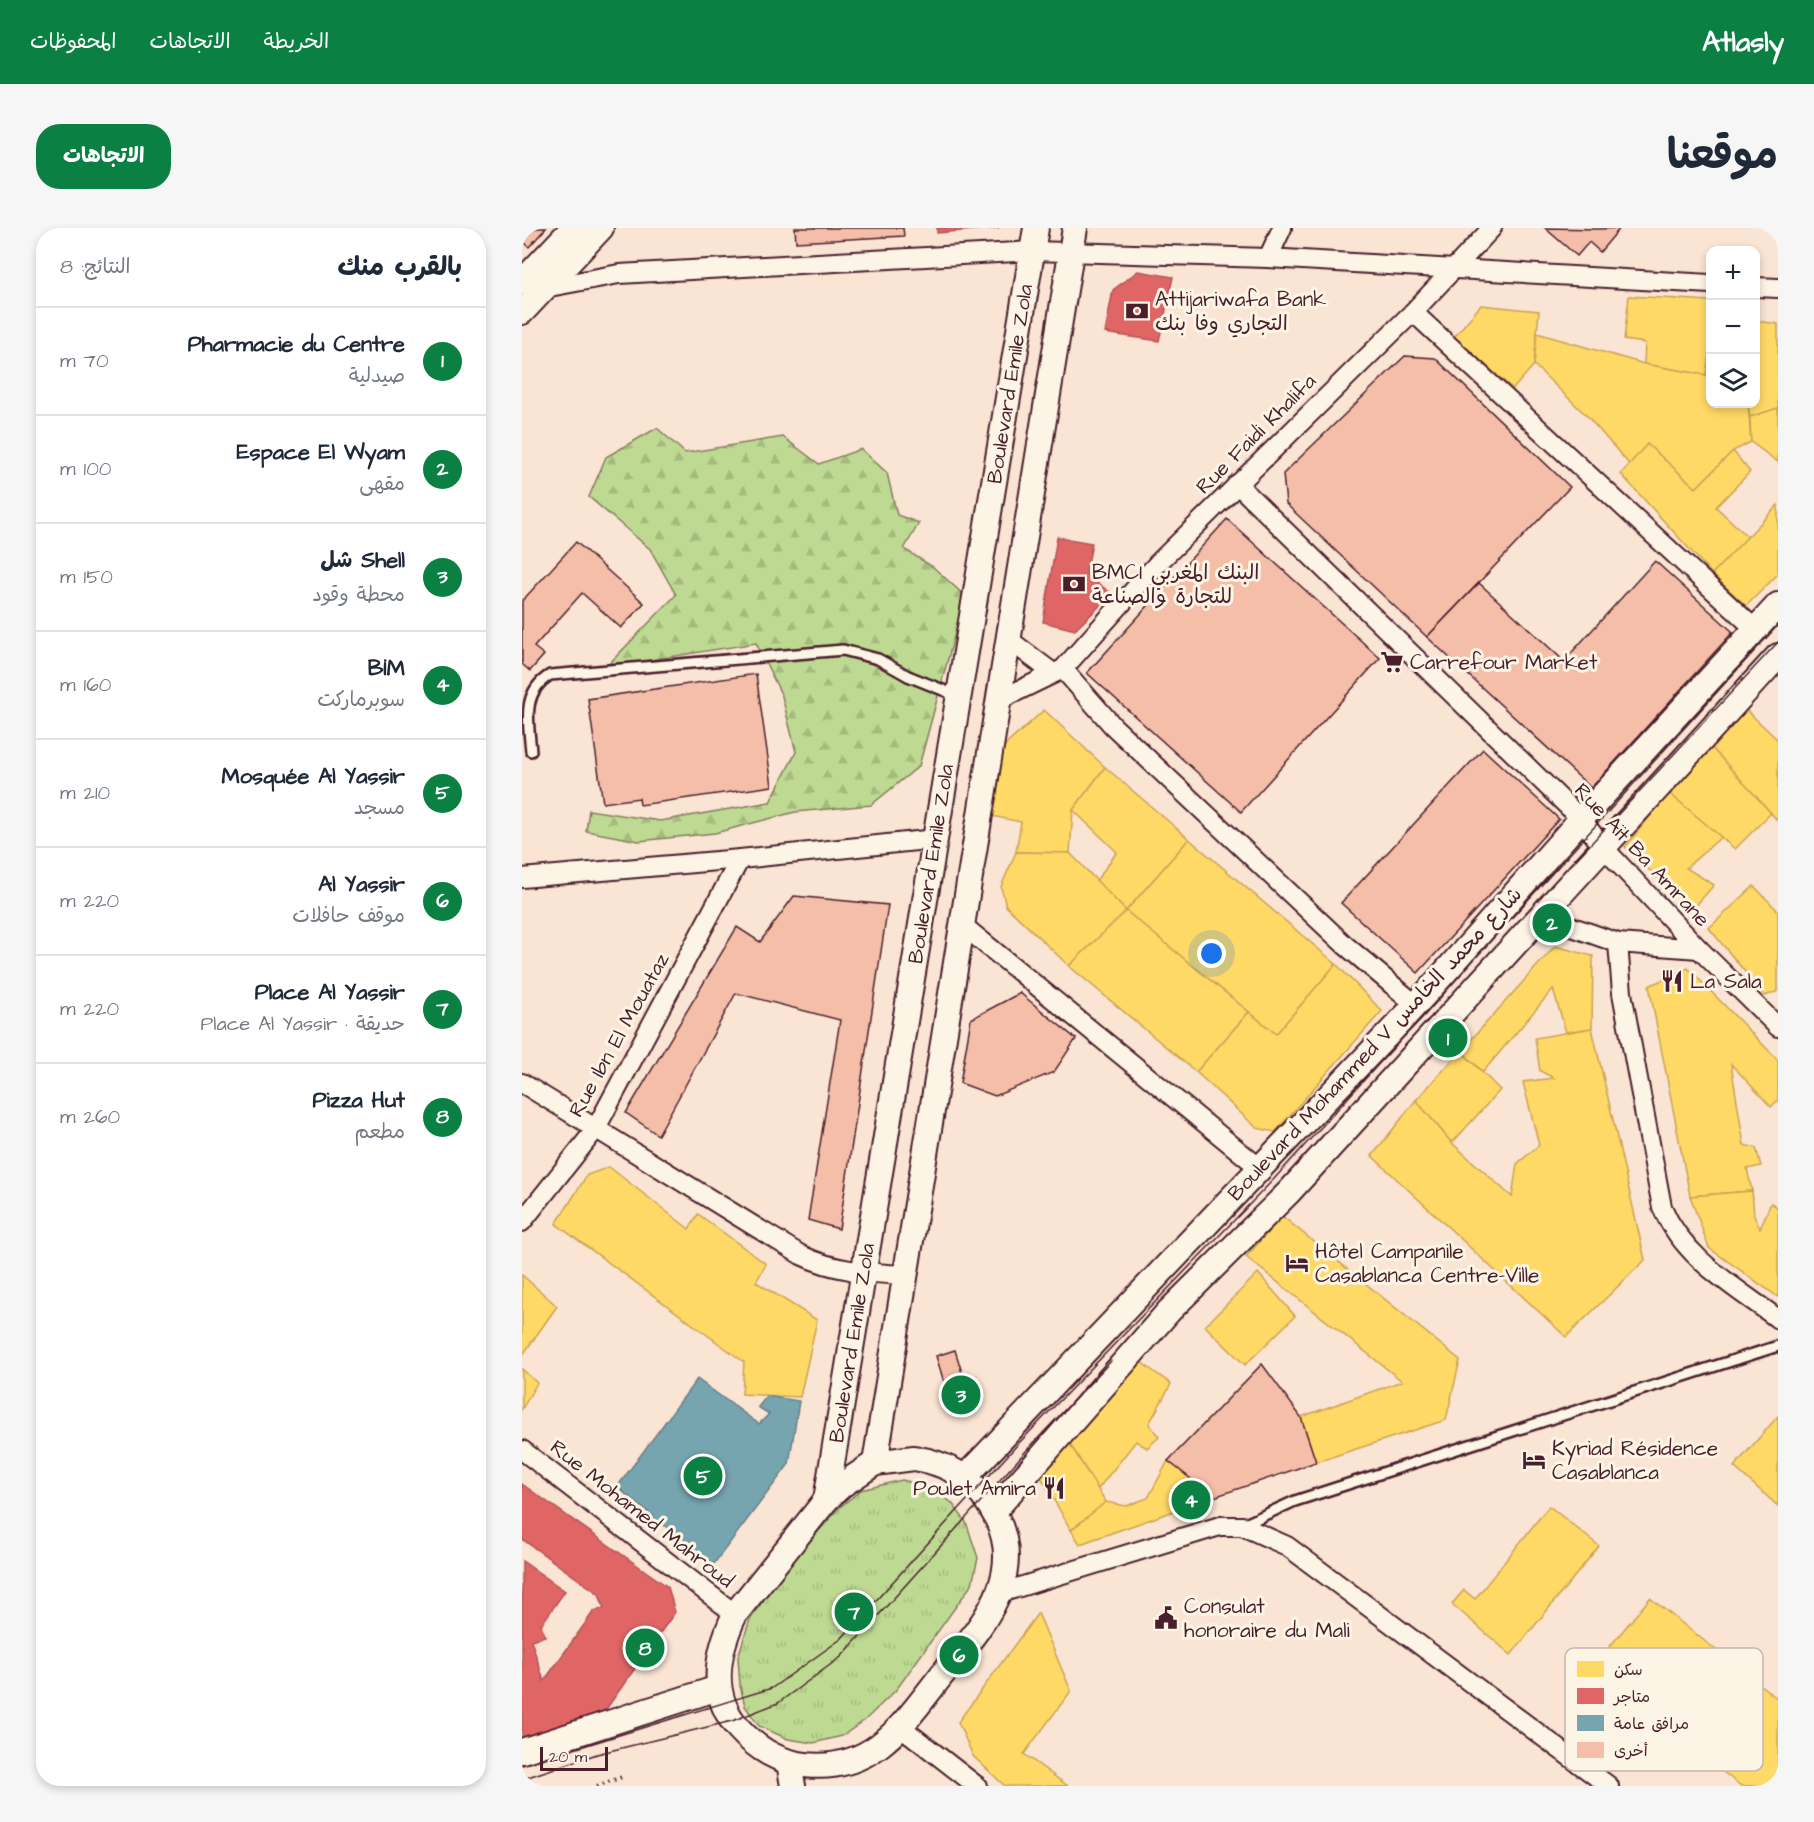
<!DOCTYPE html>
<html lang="ar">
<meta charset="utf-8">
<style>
body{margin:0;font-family:"Architects Daughter","Playpen Sans Arabic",sans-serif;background:#f6f6f7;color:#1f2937;direction:rtl}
.controls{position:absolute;right:18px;top:18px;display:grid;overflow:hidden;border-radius:12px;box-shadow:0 3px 9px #0003}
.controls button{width:54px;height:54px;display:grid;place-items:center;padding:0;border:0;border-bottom:2px solid #e0e1e3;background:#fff;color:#1f2937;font:30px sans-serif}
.scale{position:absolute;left:18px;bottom:15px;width:68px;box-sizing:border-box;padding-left:6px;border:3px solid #4a1f2b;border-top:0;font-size:16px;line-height:21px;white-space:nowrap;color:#4a1f2b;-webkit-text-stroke:4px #fcf5e5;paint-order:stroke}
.you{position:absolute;left:690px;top:726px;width:21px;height:21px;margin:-15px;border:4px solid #fff;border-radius:50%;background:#1a73e8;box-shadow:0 0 0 9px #1a73e833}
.badge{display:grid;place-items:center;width:39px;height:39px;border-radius:50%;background:#0b8043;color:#fff;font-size:20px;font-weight:700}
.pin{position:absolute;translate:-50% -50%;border:3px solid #fff;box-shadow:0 2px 6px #0006}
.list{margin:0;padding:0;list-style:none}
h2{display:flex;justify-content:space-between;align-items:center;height:78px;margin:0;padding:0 24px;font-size:26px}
h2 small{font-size:20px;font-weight:400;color:#747a83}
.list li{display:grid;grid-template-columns:39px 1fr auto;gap:18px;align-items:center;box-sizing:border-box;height:108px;padding:0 24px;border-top:2px solid #e0e1e3}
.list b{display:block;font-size:22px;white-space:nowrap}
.list p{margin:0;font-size:20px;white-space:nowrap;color:#747a83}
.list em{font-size:20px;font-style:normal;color:#747a83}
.icon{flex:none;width:33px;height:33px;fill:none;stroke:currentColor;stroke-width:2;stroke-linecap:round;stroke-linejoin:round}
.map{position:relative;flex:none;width:1256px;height:1558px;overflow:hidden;direction:ltr;border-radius:24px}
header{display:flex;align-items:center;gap:36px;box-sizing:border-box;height:84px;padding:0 30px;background:#0b8043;color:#fff}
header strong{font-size:28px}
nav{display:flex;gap:33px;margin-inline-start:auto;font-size:21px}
.intro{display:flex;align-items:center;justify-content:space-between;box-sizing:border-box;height:144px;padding:0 36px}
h1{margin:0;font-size:42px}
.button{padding:15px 27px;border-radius:24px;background:#0b8043;color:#fff;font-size:21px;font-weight:700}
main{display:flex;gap:36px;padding:0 36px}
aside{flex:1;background:#fff;border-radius:24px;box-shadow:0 3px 9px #0003}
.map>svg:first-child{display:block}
</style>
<header>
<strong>Atlasly</strong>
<nav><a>الخريطة</a><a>الاتجاهات</a><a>المحفوظات</a></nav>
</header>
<div class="intro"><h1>موقعنا</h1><a class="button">الاتجاهات</a></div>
<main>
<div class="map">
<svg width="1256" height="1558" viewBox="0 0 1256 1558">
<defs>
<pattern id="grass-tufts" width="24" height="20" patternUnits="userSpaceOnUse" patternTransform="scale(1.5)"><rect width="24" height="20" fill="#beda92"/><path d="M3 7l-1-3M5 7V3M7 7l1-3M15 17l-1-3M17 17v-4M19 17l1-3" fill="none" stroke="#a5bb7e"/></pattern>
<pattern id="forest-firs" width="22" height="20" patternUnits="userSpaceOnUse" patternTransform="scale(1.5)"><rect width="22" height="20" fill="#beda92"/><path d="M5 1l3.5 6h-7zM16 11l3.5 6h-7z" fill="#a5bb7e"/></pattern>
</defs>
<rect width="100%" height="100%" fill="#fae4d3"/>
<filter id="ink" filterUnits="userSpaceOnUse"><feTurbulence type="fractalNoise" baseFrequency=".0167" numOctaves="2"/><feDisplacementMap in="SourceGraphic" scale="12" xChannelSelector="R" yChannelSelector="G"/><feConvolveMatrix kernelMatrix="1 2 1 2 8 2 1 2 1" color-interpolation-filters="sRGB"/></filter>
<g filter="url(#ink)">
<polygon fill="url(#grass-tufts)" stroke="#847c5e" stroke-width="1.5" points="380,1252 408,1259 430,1275 444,1294 456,1330 450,1356 374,1462 343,1492 320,1508 291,1515 266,1511 237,1498 223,1478 218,1458 216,1429 228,1391 265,1339 317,1280 339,1262"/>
<polygon fill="url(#forest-firs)" stroke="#847c5e" stroke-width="1.5" points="135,200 163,225 261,209 297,236 339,221 365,245 375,287 397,295 382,321 411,339 443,368 397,538 349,577 273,584 193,605 117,613 64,603 67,582 138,593 248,574 274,524 260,468 234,415 84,439 154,367 128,321 67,269 84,229"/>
<g fill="#ffd966" stroke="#c9a154" stroke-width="1.5">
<polygon points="1107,68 1188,73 1188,121 1184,147 1122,136 1123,115 1102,112"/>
<polygon points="959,77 1017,83 1012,137 991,161 932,109"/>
<polygon points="1234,93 1256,96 1256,180 1228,189 1226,176 1234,176"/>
<polygon points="1015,105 1122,136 1184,147 1188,150 1188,176 1226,176 1229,214 1211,223 1174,260 1125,216 1108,237 1065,188 1012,137"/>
<polygon points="1188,121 1188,150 1184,147"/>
<polygon points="1256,180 1256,234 1229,214 1228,189"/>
<polygon points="1125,216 1174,260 1211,223 1228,244 1194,279 1226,309 1190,346 1099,246"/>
<polygon points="1256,277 1256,346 1224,378 1190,346"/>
<polygon points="1222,480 1256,512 1256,593 1189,519"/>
<polygon points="522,482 583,539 551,582 548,625 494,624 499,594 465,587 477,523"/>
<polygon points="1189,519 1249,585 1213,621 1147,565"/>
<polygon points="583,539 667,611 604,683 574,653 595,624 551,582"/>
<polygon points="1147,565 1199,609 1164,640 1192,657 1170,682 1103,619"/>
<polygon points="667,611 814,736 754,806 604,683"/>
<polygon points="494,624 548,625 604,683 547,738 484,678 479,659"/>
<polygon points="1232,658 1256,683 1256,763 1243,768 1187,700"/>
<polygon points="604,683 727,784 674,844 547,738"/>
<polygon points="1033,718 1071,728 1070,800 1044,804 1031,761 961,844 939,823"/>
<polygon points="814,736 860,783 753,904 735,900 674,844 727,784 754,806"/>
<polygon points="1166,740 1256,832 1256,872 1249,879 1209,836 1222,917 1234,920 1239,938 1225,941 1230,963 1168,968 1127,758"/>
<polygon points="1070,800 1123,1032 1044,1109 850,928 894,872 930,915 990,969 995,936 1017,917 1001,854 1032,850 1018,843 1013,810"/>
<polygon points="939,823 978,862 930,915 894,872"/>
<polygon points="87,939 167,1001 176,986 244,1036 234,1054 295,1092 278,1169 220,1166 222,1134 34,996 65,947"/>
<polygon points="1230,963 1232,988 1238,1000 1249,975 1256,980 1256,1069 1187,1020 1168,968"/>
<polygon points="760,988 938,1132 924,1192 794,1234 779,1189 880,1153 724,1029"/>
<polygon points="736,1045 773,1088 723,1137 683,1098"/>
<polygon points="0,1047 35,1078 0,1128"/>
<polygon points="616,1132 649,1156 627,1196 637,1209 625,1220 614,1213 576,1261 544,1210"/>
<polygon points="0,1141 15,1155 0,1181"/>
<polygon points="1256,1188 1256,1278 1212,1239"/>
<polygon points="544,1210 584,1274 549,1302 515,1242"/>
<polygon points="646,1233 692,1269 558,1316 549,1302 584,1274 604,1278 626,1270"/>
<polygon points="1027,1278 1077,1318 989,1427 930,1376 942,1362 953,1371"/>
<polygon points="1128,1370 1256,1471 1256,1558 1219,1558 1070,1440"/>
<polygon points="516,1385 549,1463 502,1526 546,1558 483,1558 451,1528 436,1494"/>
</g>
<g fill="#e06666" stroke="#b35154" stroke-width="1.5">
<polygon points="415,0 477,0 415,5"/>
<polygon points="616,43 651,49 637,113 583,105 591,62"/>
<polygon points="535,309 570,315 564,346 590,366 553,402 521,394"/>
<polygon points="0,1256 146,1359 153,1384 82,1484 0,1511 0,1333 43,1363 19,1397 23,1408 9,1412 22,1453 72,1383 82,1380 77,1366 0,1311"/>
</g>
<polygon fill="#76a5af" stroke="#697d87" stroke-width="1.5" points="175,1151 237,1196 247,1186 236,1179 245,1168 277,1173 267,1236 191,1337 95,1259"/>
<g fill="#f5bea9" stroke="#4a1f2b" stroke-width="1.5">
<polygon points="0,0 24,0 7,19 0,12"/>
<polygon points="273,0 381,0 382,8 274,14"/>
<polygon points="1023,0 1077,1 1098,0 1078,24 1067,14 1055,28"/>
<polygon points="883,128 913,130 1048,259 905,409 764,276 761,246"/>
<polygon points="705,291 858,430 719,584 565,445"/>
<polygon points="54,314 122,375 99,400 60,365 12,419 22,427 8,443 0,436 0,373"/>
<polygon points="1133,333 1211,404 1069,560 905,409 957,355 1042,433"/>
<polygon points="234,446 250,558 118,577 117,570 81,575 66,471"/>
<polygon points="961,521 1037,591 896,745 819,675"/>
<polygon points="272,668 366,677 317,1001 286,992 318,792 214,765 136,907 104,885 215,699 238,714"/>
<polygon points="498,765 554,811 532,844 473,868 438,855 449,791"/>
<polygon points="433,1122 441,1148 422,1154 414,1128"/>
<polygon points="740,1136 779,1189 794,1234 692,1269 646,1233"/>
</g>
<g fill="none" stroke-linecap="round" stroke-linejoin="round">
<g stroke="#4a1f2b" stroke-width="14">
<g id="lane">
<path d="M9,523c-3,-31 -9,-59 19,-76l293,-25 35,9 30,17 50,20"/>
<polyline points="721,1297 773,1273 1256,1118"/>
</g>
</g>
<g stroke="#4a1f2b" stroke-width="22">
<g id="street">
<polyline points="746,30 760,0"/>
<polyline points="1234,59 1256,60"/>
<polyline points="22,60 97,46 511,23 746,30 1188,56"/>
<polyline points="891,84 1233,401"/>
<polyline points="715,256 1059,591 1081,619 1177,721 1096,715 1019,688"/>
<polyline points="486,411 531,445"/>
<polyline points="541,441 591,498 823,717 894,777"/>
<polyline points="477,472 541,441 636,335 891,84 970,0"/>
<polyline points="0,650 218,631 414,611"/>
<polyline points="439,696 739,941"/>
<path d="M1096,715l4,50 40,214c22,52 72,79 116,112"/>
<polyline points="1177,721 1256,799"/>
<path d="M0,855l279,172c33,16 67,18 103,20"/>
<polyline points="0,994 73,902 218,631"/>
<polyline points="0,1222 213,1386"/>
<polyline points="478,1365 698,1298 720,1298 765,1318 1087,1558"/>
<polyline points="379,1499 455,1558"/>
</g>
</g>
<g stroke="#4a1f2b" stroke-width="28">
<g id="secondary">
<polyline points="0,54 51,0"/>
<polyline points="0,84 79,0"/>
<path d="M392,1230c31,5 54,17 72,42 49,69 -2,123 -45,176 -37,47 -68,97 -136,89 -26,-3 -49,-17 -66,-36 -31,-34 -22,-77 -4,-115l91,-114 16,-15 33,-22z"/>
<polyline points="353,1235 553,0"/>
<polyline points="443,1249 894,777 1059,591 1256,377"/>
<polyline points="304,1272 514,0"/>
<polyline points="472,1283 647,1083 767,964 1256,428"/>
<polyline points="0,1523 196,1460"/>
<polyline points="267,1534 271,1558"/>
</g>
</g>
<polyline stroke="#4a1f2b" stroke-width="4" stroke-dasharray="1.5 4.5" stroke-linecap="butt" points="75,1558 103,1548"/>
<use href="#lane" stroke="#fcf5e5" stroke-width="9"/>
<use href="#street" stroke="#fcf5e5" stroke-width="18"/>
<use href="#secondary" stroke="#fcf5e5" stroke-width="24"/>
<g stroke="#4a1f2b" stroke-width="1.5">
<polyline points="1050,636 1256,414"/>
<polyline points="0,1537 250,1460 319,1411 495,1217 752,951 1256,397"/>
<polyline points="0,1551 75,1526 210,1493 256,1475 319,1429 504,1223 589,1133"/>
</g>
</g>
</g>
<defs>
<g id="bank-bare" transform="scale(1.8)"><path d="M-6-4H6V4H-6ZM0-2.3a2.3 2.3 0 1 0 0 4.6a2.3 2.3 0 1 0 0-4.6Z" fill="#4a1f2b" stroke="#fcf5e5" stroke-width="2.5" paint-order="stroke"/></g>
<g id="supermarket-bare" transform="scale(1.8)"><path d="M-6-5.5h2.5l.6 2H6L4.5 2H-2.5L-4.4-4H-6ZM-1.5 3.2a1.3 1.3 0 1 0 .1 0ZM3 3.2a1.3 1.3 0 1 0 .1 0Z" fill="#4a1f2b" stroke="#fcf5e5" stroke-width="2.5" paint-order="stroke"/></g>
<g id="restaurant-bare" transform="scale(1.8)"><path d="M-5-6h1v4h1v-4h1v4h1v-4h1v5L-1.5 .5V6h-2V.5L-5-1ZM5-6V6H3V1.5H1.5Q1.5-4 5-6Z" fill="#4a1f2b" stroke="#fcf5e5" stroke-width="2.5" paint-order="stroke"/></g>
<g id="hotel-bare" transform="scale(1.8)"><path d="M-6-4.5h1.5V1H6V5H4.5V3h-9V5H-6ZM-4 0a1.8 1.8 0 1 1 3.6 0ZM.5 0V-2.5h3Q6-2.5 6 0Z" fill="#4a1f2b" stroke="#fcf5e5" stroke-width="2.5" paint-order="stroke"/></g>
<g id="civic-bare" transform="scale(1.8)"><path d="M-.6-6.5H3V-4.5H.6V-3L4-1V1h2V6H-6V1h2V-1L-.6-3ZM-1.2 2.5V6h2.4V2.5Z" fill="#4a1f2b" stroke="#fcf5e5" stroke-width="2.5" paint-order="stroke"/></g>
</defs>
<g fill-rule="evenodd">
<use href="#bank-bare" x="615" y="83"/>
<use href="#bank-bare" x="552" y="356"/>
<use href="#supermarket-bare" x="870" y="434"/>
<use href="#restaurant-bare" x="1150" y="753"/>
<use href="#hotel-bare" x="775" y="1035"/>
<use href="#hotel-bare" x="1012" y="1232"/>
<use href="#restaurant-bare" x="532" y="1260"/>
<use href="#civic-bare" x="644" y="1390"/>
</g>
<g text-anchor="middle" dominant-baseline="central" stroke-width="6" stroke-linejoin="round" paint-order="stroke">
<g font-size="21" fill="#4a1f2b" stroke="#fcf5e5" text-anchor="start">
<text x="633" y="71">Attijariwafa Bank<tspan x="633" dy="24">التجاري وفا بنك</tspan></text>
<text x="570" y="344">BMCI البنك المغربي<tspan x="570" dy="24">للتجارة والصناعة</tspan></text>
<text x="888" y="434">Carrefour Market</text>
<text x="1168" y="753">La Sala</text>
<text x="793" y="1023">Hôtel Campanile<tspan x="793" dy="24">Casablanca Centre-Ville</tspan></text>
<text x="1030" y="1220">Kyriad Résidence<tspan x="1030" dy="24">Casablanca</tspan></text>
<text x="514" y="1260" text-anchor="end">Poulet Amira</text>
<text x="662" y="1378">Consulat<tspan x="662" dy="24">honoraire du Mali</tspan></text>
</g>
<g font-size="21" fill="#4a1f2b" stroke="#fcf5e5">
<text transform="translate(488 156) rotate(-81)">Boulevard Emile Zola</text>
<text transform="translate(734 206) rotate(-45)">Rue Faidi Khalifa</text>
<text transform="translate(1120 627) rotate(47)">Rue Aït Ba Amrane</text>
<text transform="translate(409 636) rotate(-81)">Boulevard Emile Zola</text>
<text transform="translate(97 807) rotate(-61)">Rue Ibn El Mouataz</text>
<text transform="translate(853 816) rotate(-47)">Boulevard Mohammed V شارع محمد الخامس</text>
<text transform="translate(330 1115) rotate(-81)">Boulevard Emile Zola</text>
<text transform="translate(120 1286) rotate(38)">Rue Mohamed Mahroud</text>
</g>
</g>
<rect x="1043" y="1420" width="198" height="123" rx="9" fill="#fcf5e5" stroke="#c7b5ad" stroke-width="1.5"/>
<rect x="1055" y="1433" width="27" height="16" fill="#ffd966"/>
<rect x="1055" y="1460" width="27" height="16" fill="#e06666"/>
<rect x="1055" y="1487" width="27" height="16" fill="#76a5af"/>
<rect x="1055" y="1514" width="27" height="16" fill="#f5bea9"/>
<g font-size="16" fill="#4a1f2b">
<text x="1092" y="1447">سكن</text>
<text x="1092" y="1474">متاجر</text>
<text x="1092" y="1501">مرافق عامة</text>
<text x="1092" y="1528">أخرى</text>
</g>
</svg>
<div class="controls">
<button>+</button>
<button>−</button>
<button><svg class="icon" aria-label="layers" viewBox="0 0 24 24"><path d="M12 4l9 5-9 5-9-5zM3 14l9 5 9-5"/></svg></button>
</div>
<div class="scale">20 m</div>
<div class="you"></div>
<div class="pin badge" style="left:926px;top:810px">1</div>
<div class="pin badge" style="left:1030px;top:695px">2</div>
<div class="pin badge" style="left:439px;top:1167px">3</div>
<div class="pin badge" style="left:669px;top:1272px">4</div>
<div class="pin badge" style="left:181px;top:1248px">5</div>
<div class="pin badge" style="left:437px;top:1427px">6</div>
<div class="pin badge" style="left:332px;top:1384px">7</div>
<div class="pin badge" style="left:123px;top:1420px">8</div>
</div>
<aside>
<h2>بالقرب منك<small>النتائج: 8</small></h2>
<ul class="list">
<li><span class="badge">1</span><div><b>Pharmacie du Centre</b><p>صيدلية</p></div><em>70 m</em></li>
<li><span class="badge">2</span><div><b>Espace El Wyam</b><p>مقهى</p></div><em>100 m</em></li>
<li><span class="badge">3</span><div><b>Shell شل</b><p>محطة وقود</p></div><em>150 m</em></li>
<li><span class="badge">4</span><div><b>BİM</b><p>سوبرماركت</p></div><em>160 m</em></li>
<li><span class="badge">5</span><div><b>Mosquée Al Yassir</b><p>مسجد</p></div><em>210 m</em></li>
<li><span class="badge">6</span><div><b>Al Yassir</b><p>موقف حافلات</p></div><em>220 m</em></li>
<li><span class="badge">7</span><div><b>Place Al Yassir</b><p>حديقة · Place Al Yassir</p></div><em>220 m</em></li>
<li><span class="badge">8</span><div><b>Pizza Hut</b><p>مطعم</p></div><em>260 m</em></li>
</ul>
</aside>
</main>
